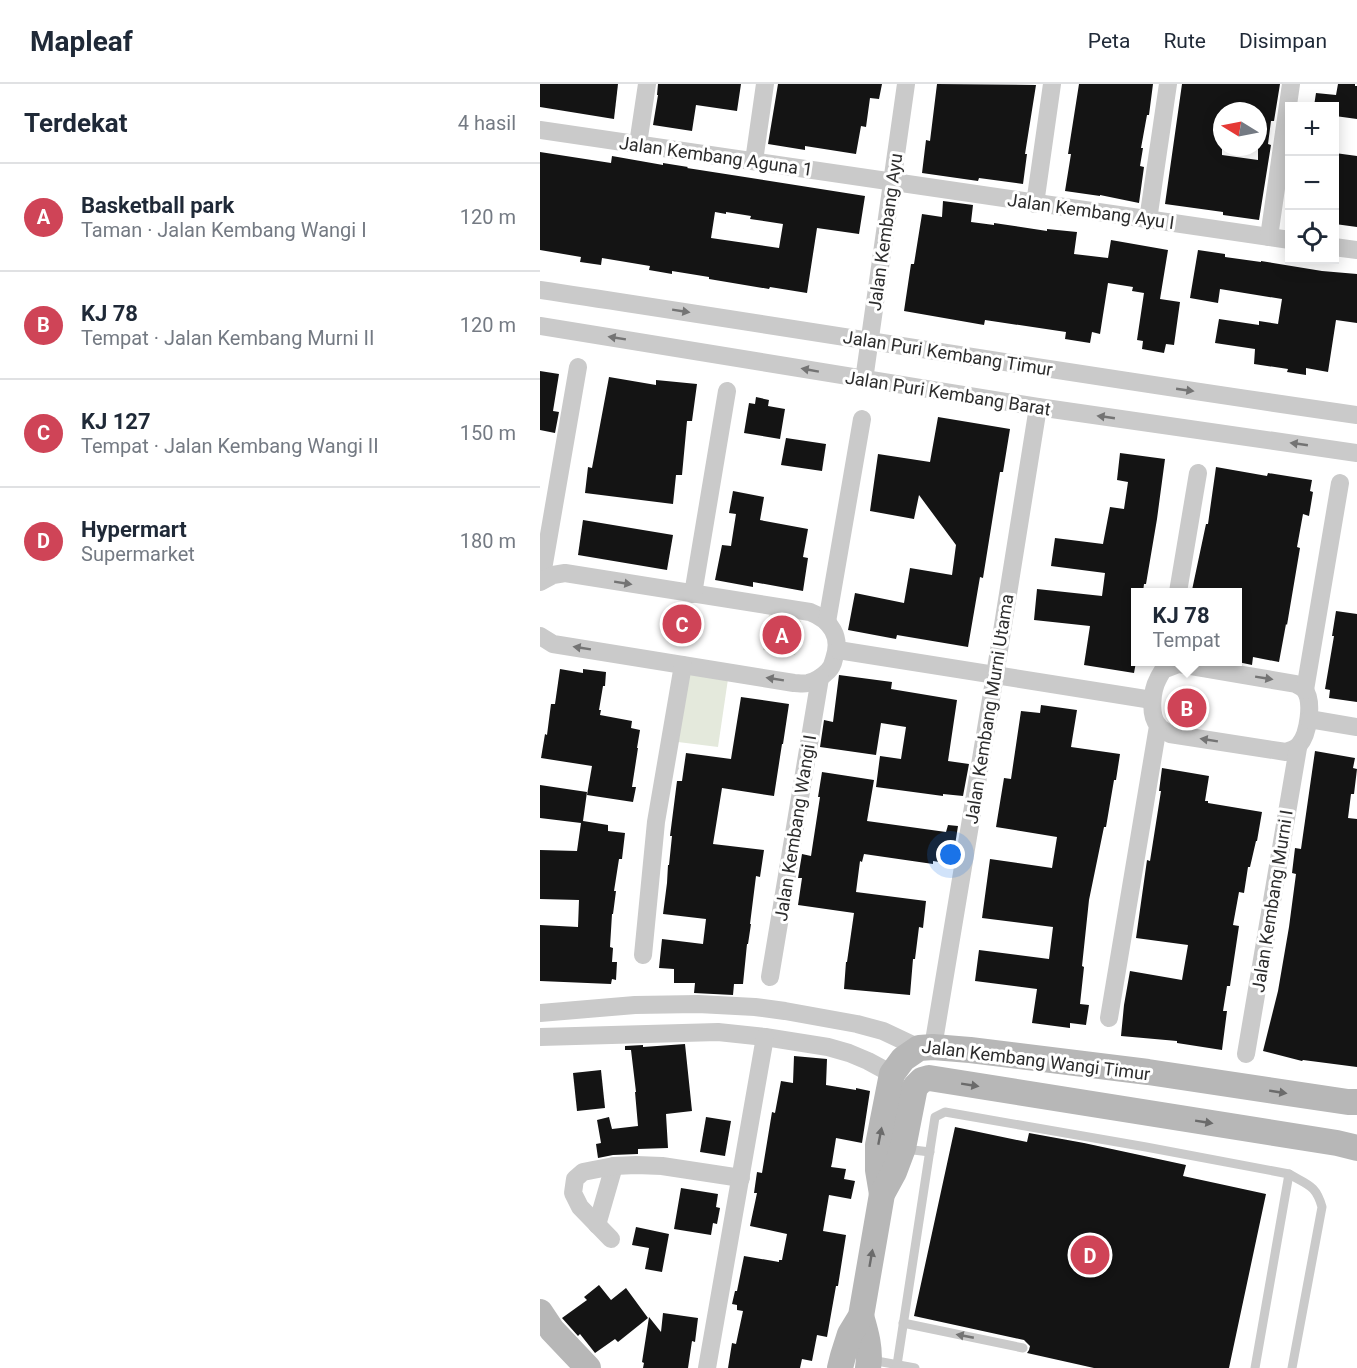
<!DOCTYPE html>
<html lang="id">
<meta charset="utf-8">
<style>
body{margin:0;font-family:Roboto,sans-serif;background:#f2f2f3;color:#1f2937}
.controls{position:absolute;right:18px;top:18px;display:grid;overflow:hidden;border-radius:0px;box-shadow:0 3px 15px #0003}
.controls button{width:54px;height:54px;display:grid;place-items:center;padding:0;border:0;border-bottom:2px solid #e0e1e3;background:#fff;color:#1f2937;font:30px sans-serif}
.compass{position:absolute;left:673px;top:18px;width:54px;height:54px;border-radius:50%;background:#fff;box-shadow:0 3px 15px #0003;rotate:280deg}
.you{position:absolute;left:411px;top:771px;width:21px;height:21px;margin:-15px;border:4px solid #fff;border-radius:50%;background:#1a73e8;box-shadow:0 0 0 9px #1a73e833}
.badge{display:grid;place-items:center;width:39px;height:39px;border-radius:50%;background:#cf4457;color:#fff;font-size:20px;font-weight:700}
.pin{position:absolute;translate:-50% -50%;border:3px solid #fff;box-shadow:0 2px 6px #0006}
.popup{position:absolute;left:591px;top:504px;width:111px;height:78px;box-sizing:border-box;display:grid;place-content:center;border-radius:0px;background:#fff;filter:drop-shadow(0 2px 4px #0005);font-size:20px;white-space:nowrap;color:#747a83}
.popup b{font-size:22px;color:#1f2937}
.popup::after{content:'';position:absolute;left:50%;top:100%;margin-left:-12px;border:12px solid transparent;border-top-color:#fff}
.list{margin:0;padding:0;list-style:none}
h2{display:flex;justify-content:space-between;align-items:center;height:78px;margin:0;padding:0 24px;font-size:26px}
h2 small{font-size:20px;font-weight:400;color:#747a83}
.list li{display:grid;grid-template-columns:39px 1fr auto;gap:18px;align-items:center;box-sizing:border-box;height:108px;padding:0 24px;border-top:2px solid #e0e1e3}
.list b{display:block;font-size:22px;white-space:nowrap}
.list p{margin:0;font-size:20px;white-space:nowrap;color:#747a83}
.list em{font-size:20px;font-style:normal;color:#747a83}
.icon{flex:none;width:33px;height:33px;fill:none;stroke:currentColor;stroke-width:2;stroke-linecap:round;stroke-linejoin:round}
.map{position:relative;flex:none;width:817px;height:1284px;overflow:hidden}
header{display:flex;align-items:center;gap:36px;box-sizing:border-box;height:84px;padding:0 30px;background:#fff;border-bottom:2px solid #e0e1e3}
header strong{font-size:28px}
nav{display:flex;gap:33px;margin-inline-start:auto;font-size:21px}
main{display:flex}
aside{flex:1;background:#fff}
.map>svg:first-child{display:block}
</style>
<header>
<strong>Mapleaf</strong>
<nav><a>Peta</a><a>Rute</a><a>Disimpan</a></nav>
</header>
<main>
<aside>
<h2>Terdekat<small>4 hasil</small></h2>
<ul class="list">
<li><span class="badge">A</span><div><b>Basketball park</b><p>Taman · Jalan Kembang Wangi I</p></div><em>120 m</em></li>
<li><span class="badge">B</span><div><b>KJ 78</b><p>Tempat · Jalan Kembang Murni II</p></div><em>120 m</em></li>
<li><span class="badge">C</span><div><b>KJ 127</b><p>Tempat · Jalan Kembang Wangi II</p></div><em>150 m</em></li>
<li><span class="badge">D</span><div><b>Hypermart</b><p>Supermarket</p></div><em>180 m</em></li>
</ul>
</aside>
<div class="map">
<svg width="817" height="1284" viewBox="0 0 817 1284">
<rect width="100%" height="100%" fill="#fff"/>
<g fill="#e4e9dc">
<polygon points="229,531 261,537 255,571 223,566"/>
<polygon points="147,590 188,595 178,663 138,658"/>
</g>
<g fill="#141414" fill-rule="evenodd">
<polygon points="0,0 78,0 74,35 0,23"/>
<polygon points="118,0 201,0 197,27 156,21 152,47 113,41 118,11 117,11"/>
<polygon points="238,0 342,0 339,15 330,14 326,43 321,42 316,70 265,62 265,66 228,60"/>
<polygon points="397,0 496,1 485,70 487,70 483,100 439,94 438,97 382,89 386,56 390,57"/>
<polygon points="539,0 613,0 609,31 607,31 601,64 603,64 600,82 604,83 599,119 560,111 560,112 525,107 531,70 528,70"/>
<path d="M642,0h98l-6,37h-3l-3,23 3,1 -12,75 -36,-5v-3l-58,-8zM682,27h36v49l-36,-5z"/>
<polygon points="798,0 815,0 815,2 817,2 817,35 795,32 795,22 774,22 776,9 796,11"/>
<path d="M0,68l71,11 1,-7 51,9v-2l25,4 -1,1 178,28 -6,38 -42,-6 -10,65 -37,-6 -1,2 -60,-10v-2l-37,-6v3l-23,-4 1,-4 -48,-8 -1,7 -21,-3 1,-5 -41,-7zM175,128l11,2v-2l25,4 -1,3 33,5 -4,24 -68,-10z"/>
<polygon points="795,69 817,72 817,143 795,140"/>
<polygon points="403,117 433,121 431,138 454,141 454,139 507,147 507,145 537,148 534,170 568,174 571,156 628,166 620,215 640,218 634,261 626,260 624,269 602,265 603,257 597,256 604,209 592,207 593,203 568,199 560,250 552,248 550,259 525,255 526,248 445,236 444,241 364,227 371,180 374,180 382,130 402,133"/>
<polygon points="658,166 685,170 685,173 721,178 721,177 782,187 817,190 817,239 796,236 788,288 766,284 766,291 747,288 748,285 714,280 715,265 675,259 679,235 719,241 719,237 738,240 742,215 680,205 678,219 650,214"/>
<polygon points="0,287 19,290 13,327 19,328 15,349 0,346"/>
<polygon points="69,293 116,301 116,296 157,300 152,337 147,337 142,391 136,391 133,420 45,409 48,383 52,384"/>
<polygon points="216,313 229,316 228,322 245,325 240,355 204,349 209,319 215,320"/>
<polygon points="398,333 470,345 463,388 460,388 443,494 440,493 428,563 357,551 356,555 308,546 315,509 364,519 370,484 412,491 416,461 379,411 374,435 330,427 338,370 390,378"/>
<polygon points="246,354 286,360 282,387 241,381"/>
<polygon points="580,369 625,375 617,435 606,500 604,500 603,508 596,508 596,578 594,589 544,581 550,542 494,536 497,505 562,512 565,489 511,482 515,454 563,460 570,423 584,425 588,398 577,396"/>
<polygon points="676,383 727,392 728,389 772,396 770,407 773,408 769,432 763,430 757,463 760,464 747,541 746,540 739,578 713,573 712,581 698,578 698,508 667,508 652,506 666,440 668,440"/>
<polygon points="193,407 224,413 220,436 268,445 263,473 268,474 263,507 213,498 213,503 175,496 182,461 191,462 196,430 189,429"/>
<polygon points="43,436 133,451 127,486 38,471"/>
<polygon points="796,527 817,530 817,618 789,614 790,606 785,605 794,552 792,552"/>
<polygon points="134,528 153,531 150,552 130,549"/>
<polygon points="20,585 43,589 43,585 66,588 65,602 63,602 59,626 61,626 60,631 92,637 91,644 100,646 97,664 98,664 92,703 96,703 93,718 47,711 52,682 1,674 5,650 7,651 11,620 15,620"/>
<polygon points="299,591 352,598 351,605 417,616 408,677 429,680 423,712 403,710 403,712 336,703 340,672 361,675 366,643 341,639 336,671 280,663 284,636 293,638"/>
<polygon points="201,613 249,620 243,660 242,660 234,712 182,704 173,760 224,766 220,793 216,792 210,840 211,840 208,860 207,860 203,900 194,900 193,911 154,909 155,899 134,899 134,885 119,884 122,855 163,860 166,835 123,830 127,799 128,781 129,781 132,752 130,752 137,697 142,697 146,669 191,675"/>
<polygon points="501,621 537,626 531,663 580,670 576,696 574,696 566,743 564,743 549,816 542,882 544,883 540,920 549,921 546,941 530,939 530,944 492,939 497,905 435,897 439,866 509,875 513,843 442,834 450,775 512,784 517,753 456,743 464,694 471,695 481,627 500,629"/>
<polygon points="775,667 815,674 813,684 817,685 814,710 811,710 808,734 817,735 817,983 763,976 762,977 723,967 738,907 749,843 756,790 752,789 755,764 761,765"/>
<polygon points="622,684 669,692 665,717 668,717 668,719 722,728 717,757 716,757 710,783 708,783 704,809 699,808 693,841 699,842 690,902 687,902 683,927 687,927 682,966 637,959 637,957 581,952 584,921 590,887 642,896 648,861 596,854 607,776 610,777 621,707 619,707"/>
<polygon points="282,688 334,696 327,737 406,748 408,741 418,742 412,780 393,777 393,780 324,770 322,778 320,777 316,808 386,817 383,844 379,843 375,875 373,875 370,911 304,905 306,878 307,878 314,829 258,821 262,794 258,794 262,770 271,772 280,713 278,713"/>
<polygon points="0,701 47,708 43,737 68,741 68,747 85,749 82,775 79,775 74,807 76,807 73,830 72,830 70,863 73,864 72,878 77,878 76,896 72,895 71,900 0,897 0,841 38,843 39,816 0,815 0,766 37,767 41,739 0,734"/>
<polygon points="145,960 152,1027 126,1030 128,1064 98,1065 98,1070 73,1071 58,1074 56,1060 61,1059 57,1036 69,1033 72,1045 98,1042 95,1008 96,1008 91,966 85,966 85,962 103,961 103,963"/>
<polygon points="254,972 287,975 286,1001 316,1006 316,1004 330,1007 322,1059 296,1054 292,1079 291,1083 306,1085 304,1095 315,1097 311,1115 289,1111 283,1147 306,1151 298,1202 296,1202 287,1253 277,1251 272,1277 262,1275 260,1284 188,1284 192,1259 196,1260 203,1227 197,1226 197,1221 192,1220 195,1207 197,1207 204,1172 239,1178 239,1176 242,1176 247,1150 210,1142 217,1109 214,1109 217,1088 222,1089 232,1028 235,1029 241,997 253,999"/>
<polygon points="61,986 65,1024 37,1027 33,989"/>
<polygon points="166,1033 191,1037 185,1072 160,1068"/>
<polygon points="415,1043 487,1058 489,1049 544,1059 646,1081 643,1092 726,1110 689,1284 554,1284 487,1269 489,1266 490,1262 484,1256 374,1232"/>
<polygon points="141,1104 178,1110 176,1123 180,1124 177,1140 173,1139 171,1151 134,1145"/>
<polygon points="96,1143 129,1150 122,1188 105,1185 109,1164 92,1161"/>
<polygon points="59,1201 71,1216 86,1204 108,1234 78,1258 75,1255 55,1269 40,1250 38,1252 22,1234 47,1216 44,1213"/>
<polygon points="123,1229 158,1234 155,1258 152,1257 148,1284 103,1284 104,1279 102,1278 109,1233 121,1248"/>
</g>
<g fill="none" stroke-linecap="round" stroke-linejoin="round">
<g stroke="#cacaca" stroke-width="9">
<polyline points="365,1065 390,1068"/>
<polyline points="363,1239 483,1264"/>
<polyline points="331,1276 375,1284"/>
<path d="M359,1284l-2,-3 38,-248 10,-5 201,35 143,27c19,11 27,11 33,33l-30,161"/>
<polyline points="715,1284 749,1090"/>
</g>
<g stroke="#cacaca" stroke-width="18">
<polyline points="0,46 750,156"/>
<polyline points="98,60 107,0"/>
<polyline points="214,77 225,0"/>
<polyline points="495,120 512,0"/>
<polyline points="608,136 628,0"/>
<polyline points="729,153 751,0"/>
<polyline points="794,163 817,166"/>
<path d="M0,206c272,41 544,86 817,125"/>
<polyline points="0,242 498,323 817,369"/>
<polyline points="324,296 366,0"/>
<polyline points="1,497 38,283"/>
<path d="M0,498l13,-7 12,-2 245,39c21,8 32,25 24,47 -1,5 -2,8 -6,12 -6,6 -12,10 -20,12 -5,1 -10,0 -14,0l-241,-39 -13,-8"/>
<polyline points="638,508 658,389"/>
<polyline points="153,510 187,307"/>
<polyline points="287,538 322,335"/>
<polyline points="298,566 612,616"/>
<path d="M625,585l13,-5 118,20c3,2 6,3 8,5 10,12 4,46 -5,56 -3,4 -8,5 -13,7l-116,-18c-4,-3 -10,-5 -12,-9 -9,-10 -6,-35 0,-46 3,-7 7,-10 8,-17"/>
<polyline points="765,606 800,399"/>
<polyline points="769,635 817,643"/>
<polyline points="103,871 116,738 143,581"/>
<polyline points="230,893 280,594"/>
<polyline points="0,929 95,921 158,920 215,923 245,927 317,940 343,947 379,964"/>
<polyline points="569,934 618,642"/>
<polyline points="0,953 178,948 225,953 288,963 309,969 328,977 352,990"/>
<polyline points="393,963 455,591 498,323"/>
<polyline points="706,970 758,664"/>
<polyline points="57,1141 74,1082"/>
<polyline points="71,1155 40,1123 33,1109 35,1095 43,1088 53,1086 74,1082 96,1081 122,1082 201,1094"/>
<polyline points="167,1284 225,953"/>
</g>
<g stroke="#b7b7b7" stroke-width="26">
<polyline points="342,1110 338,1086 338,1061 352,990 363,975 379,964 393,963 430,966 608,988 808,1018 817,1018"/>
<polyline points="0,1228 12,1246 48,1284"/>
<path d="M321,1232c5,17 10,34 7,52"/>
<polyline points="300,1284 303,1272 310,1250 321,1232 342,1110 354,1088 363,1064 375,1003 382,996 389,994 797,1059 817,1064"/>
</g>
</g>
<defs><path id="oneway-solid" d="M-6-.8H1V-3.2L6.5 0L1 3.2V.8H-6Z" transform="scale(1.5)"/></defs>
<g fill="#747474">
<use href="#oneway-solid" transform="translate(141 227) rotate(9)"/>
<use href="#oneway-solid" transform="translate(77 254) rotate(-171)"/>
<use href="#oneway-solid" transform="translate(270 286) rotate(-170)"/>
<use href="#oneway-solid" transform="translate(645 306) rotate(8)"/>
<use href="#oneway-solid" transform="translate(566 333) rotate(-172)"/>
<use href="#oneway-solid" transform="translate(759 360) rotate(-172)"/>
<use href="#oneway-solid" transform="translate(83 499) rotate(9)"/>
<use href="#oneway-solid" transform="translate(42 564) rotate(-171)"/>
<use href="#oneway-solid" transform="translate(724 594) rotate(9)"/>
<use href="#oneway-solid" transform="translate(235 595) rotate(-171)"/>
<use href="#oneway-solid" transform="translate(669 656) rotate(-171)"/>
<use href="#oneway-solid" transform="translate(425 1252) rotate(-169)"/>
</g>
<g fill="#6b6b6b">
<use href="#oneway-solid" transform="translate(430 1001) rotate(9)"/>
<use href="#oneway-solid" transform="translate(738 1008) rotate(9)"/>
<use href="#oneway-solid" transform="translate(664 1038) rotate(9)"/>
<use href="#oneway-solid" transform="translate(340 1052) rotate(-79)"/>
<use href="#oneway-solid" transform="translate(331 1174) rotate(-80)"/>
</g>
<g text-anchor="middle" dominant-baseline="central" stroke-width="6" stroke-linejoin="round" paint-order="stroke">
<g font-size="18" fill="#2d2d2d" stroke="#fff">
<text transform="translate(176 72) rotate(8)">Jalan Kembang Aguna 1</text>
<text transform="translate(551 127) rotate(8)">Jalan Kembang Ayu I</text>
<text transform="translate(345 148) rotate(-82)">Jalan Kembang Ayu</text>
<text transform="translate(408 269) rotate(9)">Jalan Puri Kembang Timur</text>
<text transform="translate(408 309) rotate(9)">Jalan Puri Kembang Barat</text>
<text transform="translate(449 625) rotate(-81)">Jalan Kembang Murni Utama</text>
<text transform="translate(255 744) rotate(-81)">Jalan Kembang Wangi I</text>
<text transform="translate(732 817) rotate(-81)">Jalan Kembang Murni I</text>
<text transform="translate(496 976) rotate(7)">Jalan Kembang Wangi Timur</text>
</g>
</g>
</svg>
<div class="controls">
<button>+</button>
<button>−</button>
<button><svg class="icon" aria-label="locate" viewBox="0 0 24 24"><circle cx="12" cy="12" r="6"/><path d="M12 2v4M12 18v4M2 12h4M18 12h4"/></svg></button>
</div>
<svg class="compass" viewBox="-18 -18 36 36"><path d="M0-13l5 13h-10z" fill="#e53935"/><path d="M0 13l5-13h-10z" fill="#747a83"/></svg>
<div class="you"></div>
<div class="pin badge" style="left:242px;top:551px">A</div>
<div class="pin badge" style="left:647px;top:624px">B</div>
<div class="popup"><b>KJ 78</b>Tempat</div>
<div class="pin badge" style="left:142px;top:540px">C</div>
<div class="pin badge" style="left:550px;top:1171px">D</div>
</div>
</main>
